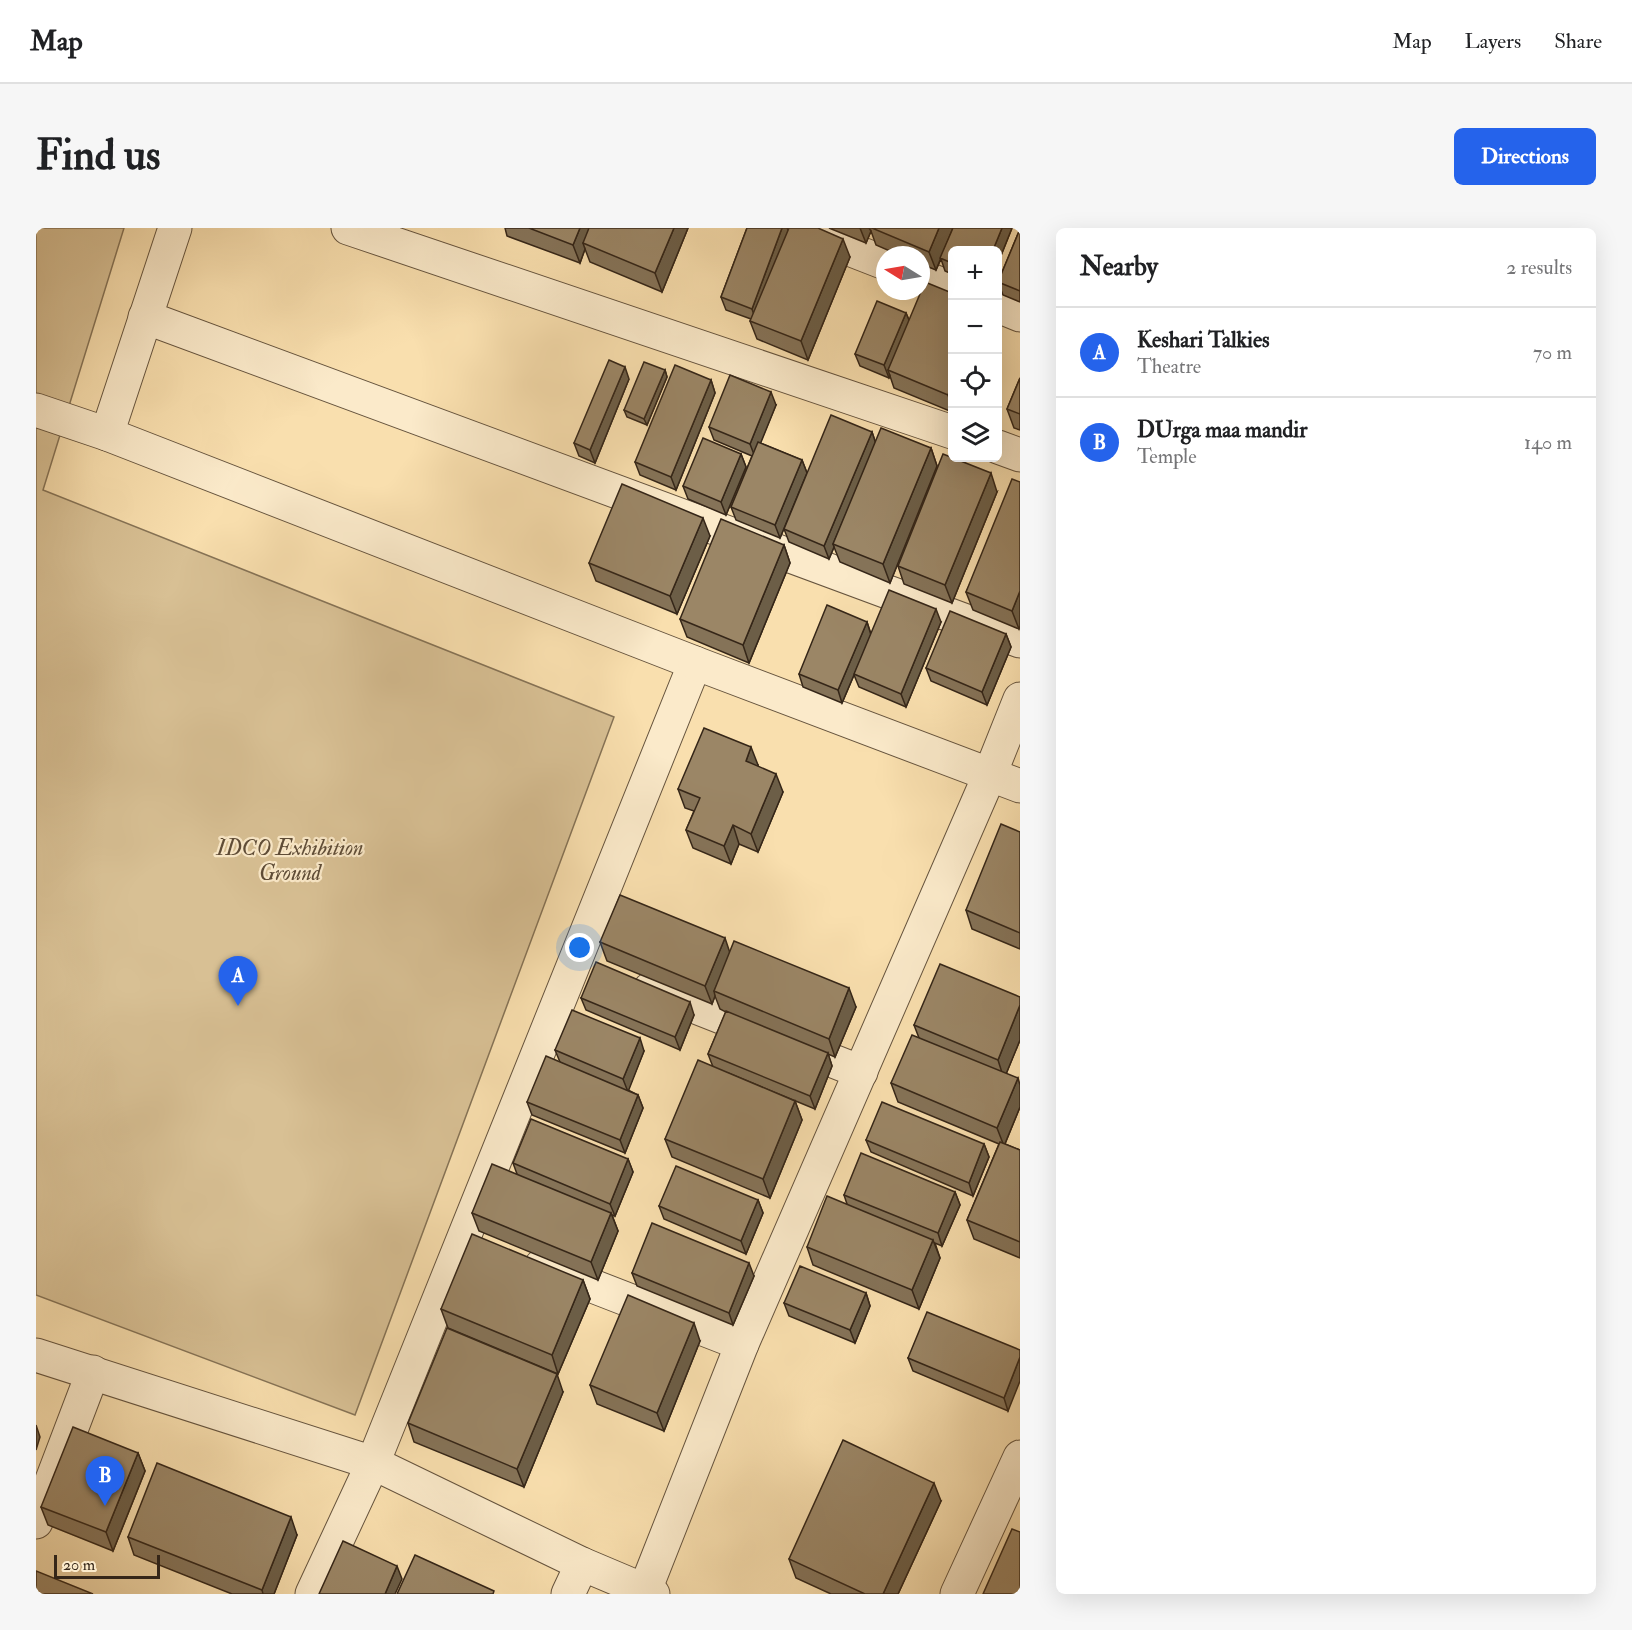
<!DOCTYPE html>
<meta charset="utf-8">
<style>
body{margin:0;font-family:"IM FELL Double Pica",serif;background:#f6f6f6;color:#202124}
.controls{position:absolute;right:18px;top:18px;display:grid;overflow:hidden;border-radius:9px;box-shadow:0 6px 24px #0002}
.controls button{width:54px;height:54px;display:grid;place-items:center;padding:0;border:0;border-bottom:2px solid #e0e0e0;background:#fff;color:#202124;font:30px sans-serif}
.compass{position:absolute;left:840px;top:18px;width:54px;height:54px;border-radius:50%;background:#fff;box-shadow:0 6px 24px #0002;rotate:281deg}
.scale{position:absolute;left:18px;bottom:15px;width:106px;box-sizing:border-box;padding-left:6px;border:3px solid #352618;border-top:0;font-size:16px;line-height:21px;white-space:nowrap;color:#352618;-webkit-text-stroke:4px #fbeaca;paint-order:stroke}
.you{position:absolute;left:544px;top:720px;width:21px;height:21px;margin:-15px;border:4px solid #fff;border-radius:50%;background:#1a73e8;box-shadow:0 0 0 9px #1a73e833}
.badge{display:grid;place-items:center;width:39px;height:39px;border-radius:50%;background:#2563eb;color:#fff;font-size:20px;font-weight:700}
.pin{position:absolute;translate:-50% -50px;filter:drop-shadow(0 2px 3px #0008)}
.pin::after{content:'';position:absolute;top:32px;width:21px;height:18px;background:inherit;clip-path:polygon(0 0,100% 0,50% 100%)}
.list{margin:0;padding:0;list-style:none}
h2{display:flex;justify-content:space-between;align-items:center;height:78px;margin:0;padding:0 24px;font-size:26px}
h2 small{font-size:20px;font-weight:400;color:#757577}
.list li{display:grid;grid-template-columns:39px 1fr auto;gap:18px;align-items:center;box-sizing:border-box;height:90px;padding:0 24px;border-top:2px solid #e0e0e0}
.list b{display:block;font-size:22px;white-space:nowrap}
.list p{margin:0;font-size:20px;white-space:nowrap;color:#757577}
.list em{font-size:20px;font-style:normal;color:#757577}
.icon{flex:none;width:33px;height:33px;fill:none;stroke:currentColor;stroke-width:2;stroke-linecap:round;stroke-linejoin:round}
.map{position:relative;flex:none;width:984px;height:1366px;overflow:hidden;border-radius:9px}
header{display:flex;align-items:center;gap:36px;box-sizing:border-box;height:84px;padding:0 30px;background:#fff;border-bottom:2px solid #e0e0e0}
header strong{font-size:28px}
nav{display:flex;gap:33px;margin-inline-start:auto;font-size:21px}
.intro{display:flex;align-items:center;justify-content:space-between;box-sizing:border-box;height:144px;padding:0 36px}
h1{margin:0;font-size:42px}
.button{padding:15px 27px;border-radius:9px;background:#2563eb;color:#fff;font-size:21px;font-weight:700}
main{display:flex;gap:36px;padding:0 36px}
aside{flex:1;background:#fff;border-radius:9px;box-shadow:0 6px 24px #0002}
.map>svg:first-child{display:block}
</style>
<header>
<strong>Map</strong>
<nav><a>Map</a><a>Layers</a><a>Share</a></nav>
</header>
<div class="intro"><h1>Find us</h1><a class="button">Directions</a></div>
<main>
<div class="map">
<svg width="984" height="1366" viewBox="0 0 984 1366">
<rect width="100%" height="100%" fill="#f9dfae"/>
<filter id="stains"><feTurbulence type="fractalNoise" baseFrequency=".00333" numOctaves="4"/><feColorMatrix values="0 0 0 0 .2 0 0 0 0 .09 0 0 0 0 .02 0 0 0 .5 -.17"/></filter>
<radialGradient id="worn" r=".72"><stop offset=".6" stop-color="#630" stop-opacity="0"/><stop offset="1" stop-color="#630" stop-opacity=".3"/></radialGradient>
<polygon fill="#d8c094" stroke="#867356" stroke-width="1.5" points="0,0 88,0 7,262 578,489 319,1187 0,1067"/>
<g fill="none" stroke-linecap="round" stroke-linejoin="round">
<g stroke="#66543e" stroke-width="35">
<g id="minor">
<polyline points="139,0 71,206 659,435 337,1235 276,1366"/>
<polyline points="312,0 916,204"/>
<polyline points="759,0 849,35"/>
<polyline points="885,48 916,61"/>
<polyline points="962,78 984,87"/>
<polyline points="109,89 984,413"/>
<polyline points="0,182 71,206"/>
<polyline points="962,219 984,227"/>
<polyline points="659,435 984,558"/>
<polyline points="614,761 825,844"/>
<polyline points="505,1038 706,1116"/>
<polyline points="0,1127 337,1235 546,1336 617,1366"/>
<polyline points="0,1294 57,1144"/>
<polyline points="609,1362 706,1116 954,546 984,471"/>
<polyline points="532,1366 546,1336"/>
<polyline points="921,1366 984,1229"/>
</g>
</g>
<use href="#minor" stroke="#fbeaca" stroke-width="33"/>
</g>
<g fill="#857358" stroke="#352618" stroke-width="1.5">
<polygon points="469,0 652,0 626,64 554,34 549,21 544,35 471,8"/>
<polygon points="711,0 751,0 752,2 814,29 772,132 721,111 714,93 715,91 690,82 685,69"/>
<polygon points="793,0 976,0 962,35 916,22 916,46 909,43 905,31 900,42 885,36 885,27 863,27 840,17 835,3 830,15"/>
<polygon points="984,1 984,74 967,67 962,54"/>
<polygon points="916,65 916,184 858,160 854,148 853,150 824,138 819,126 870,85 873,92"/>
<polygon points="629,142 631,149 611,197 591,189 588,182"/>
<polygon points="984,150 984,202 978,200 971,181"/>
<polygon points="593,151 559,235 543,228 538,215"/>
<polygon points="675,152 679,165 640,262 604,247 599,234"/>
<polygon points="740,177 724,215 766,232 771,245 744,310 700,292 695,279 716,228 678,212 673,199"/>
<polygon points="836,204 839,213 895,220 901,238 854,355 804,334 798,319 793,331 753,314 748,301"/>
<polygon points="705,226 710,239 690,287 652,271 647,258"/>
<polygon points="984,254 984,398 983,401 937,382 930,364"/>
<polygon points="961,264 916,375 868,356 862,338"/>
<polygon points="674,308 641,386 560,353 553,335"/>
<polygon points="748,317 754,335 713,435 651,409 644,391"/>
<polygon points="831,394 835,406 905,394 870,479 823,459 818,447 806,475 767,459 763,446"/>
<polygon points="970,406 975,419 951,477 895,453 890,440"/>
<polygon points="722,537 722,538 747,564 722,624 703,616 695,636 657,620 650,602 658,583 649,580 642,561"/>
<polygon points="984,604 984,721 936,701 930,682"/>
<polygon points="564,714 694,724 820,779 799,829 792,826 796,838 779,881 692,845 759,873 766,892 734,970 636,929 629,911 677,839 672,826 690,784 684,781 679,768 676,776 571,733"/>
<polygon points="984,769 984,812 970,846 984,857 984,879 969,916 984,922 984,1030 938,1011 931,992 963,916 862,874 855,855 883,810 878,797"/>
<polygon points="545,770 658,787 644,822 550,782"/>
<polygon points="519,822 608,823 592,862 602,867 607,880 589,925 496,887 491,874 524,834"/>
<polygon points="830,912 948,916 953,929 937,968 835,924"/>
<polygon points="592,931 597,944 579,988 576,987 582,1003 562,1052 443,1003 436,985 481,946 477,935"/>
<polygon points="919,964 924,977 906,1018 899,1015 904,1030 883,1081 777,1037 771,1019 811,976 808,967"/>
<polygon points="722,972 727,985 710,1026 628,991 623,978"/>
<polygon points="596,1045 718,1048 697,1097 601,1058"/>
<polygon points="547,1052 554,1071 522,1146 412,1100 405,1081"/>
<polygon points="830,1065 834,1078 819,1115 753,1088 748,1075"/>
<polygon points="664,1113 628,1203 561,1176 554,1157"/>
<polygon points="984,1122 972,1183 877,1143 872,1130"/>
<polygon points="527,1164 488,1259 378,1214 372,1195"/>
<polygon points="102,1225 109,1243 77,1323 12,1297 5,1279"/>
<polygon points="905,1273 862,1366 795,1366 760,1350 753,1331"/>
<polygon points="261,1307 238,1366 196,1366 98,1327 92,1309"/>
</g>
<g fill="#6c5e47" stroke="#352618" stroke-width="1.5">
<polygon points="544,0 557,0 547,15 549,21 544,35 537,17"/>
<polygon points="638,0 652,0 626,64 619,45"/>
<polygon points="746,0 751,0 754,6 720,93 716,81"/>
<polygon points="824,0 833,0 835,3 830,15"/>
<polygon points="903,0 917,0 900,42 893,24"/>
<polygon points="966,0 976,0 962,35 962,22 957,22"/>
<polygon points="807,11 814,29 772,132 765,113"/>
<polygon points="870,85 875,97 852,142 854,148 853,150 848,137"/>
<polygon points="589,139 593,151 559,235 554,222"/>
<polygon points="629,142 631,149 611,197 608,191"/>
<polygon points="675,152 679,165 640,262 635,249"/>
<polygon points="916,155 916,180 912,167"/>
<polygon points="735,164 740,177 719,229 714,216"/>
<polygon points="836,204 840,216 797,316 798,319 793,331 788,318"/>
<polygon points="895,220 901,238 854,355 847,336"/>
<polygon points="705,226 710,239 690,287 685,274"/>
<polygon points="766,232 771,245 744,310 739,297"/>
<polygon points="955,245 961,264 916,375 909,357"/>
<polygon points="667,290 674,308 641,386 634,368"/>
<polygon points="748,317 754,335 713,435 707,417"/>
<polygon points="984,363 984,398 983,401 976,383"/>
<polygon points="900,381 905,394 870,479 865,466"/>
<polygon points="831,394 835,407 806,475 802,462"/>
<polygon points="970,406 975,419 951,477 946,464"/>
<polygon points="715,519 722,537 716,552 710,533"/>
<polygon points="740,546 747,564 722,624 715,606"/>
<polygon points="697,597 703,616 695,636 688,618"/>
<polygon points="689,710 695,728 678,763 679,768 676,776 669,758"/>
<polygon points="813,760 820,779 799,829 793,811"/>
<polygon points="654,774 658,787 644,822 639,809"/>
<polygon points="984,777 984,812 968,851 962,832"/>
<polygon points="604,810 608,823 592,864 587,851"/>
<polygon points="792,825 796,838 779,881 774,868"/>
<polygon points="982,850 984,857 984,879 968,918 961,900"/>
<polygon points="602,867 607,880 589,925 584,912"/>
<polygon points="759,873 766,892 734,970 727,951"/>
<polygon points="948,916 953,929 937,968 933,955"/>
<polygon points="592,931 597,944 579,988 574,976"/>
<polygon points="919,964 924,977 906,1018 902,1005"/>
<polygon points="722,972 727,985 710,1026 705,1013"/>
<polygon points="575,985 582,1003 562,1052 555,1034"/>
<polygon points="897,1012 904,1030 883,1081 876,1062"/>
<polygon points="713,1035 718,1048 697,1097 693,1085"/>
<polygon points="547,1052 554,1071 522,1146 516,1127"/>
<polygon points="830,1065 834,1078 819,1115 814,1102"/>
<polygon points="658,1095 664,1113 628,1203 621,1185"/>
<polygon points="984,1129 984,1153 972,1183 968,1170"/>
<polygon points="521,1146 527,1164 488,1259 481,1241"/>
<polygon points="0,1197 4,1209 0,1222"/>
<polygon points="102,1225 109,1243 77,1323 70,1304"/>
<polygon points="898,1255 905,1273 862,1366 847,1366"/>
<polygon points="255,1289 261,1307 238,1366 227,1366 226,1362"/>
<polygon points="361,1338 366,1351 359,1366 349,1366"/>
</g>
<g fill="#9b8666" stroke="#352618" stroke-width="1.5">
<polygon points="493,0 544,0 537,17"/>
<polygon points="553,0 638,0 619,45 547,15"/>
<polygon points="711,0 746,0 716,81 685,69"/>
<polygon points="753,0 782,0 807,11 765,113 714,93"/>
<polygon points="836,0 903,0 893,24"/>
<polygon points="917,0 966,0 957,22 916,22 916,35 904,30"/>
<polygon points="984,1 984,63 962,54"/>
<polygon points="889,54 916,65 916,155 912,167 852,142"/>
<polygon points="841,73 870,85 848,137 819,126"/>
<polygon points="573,132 589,139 554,222 538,215"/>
<polygon points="608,134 629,142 608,191 588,182"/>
<polygon points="639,137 675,152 635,249 599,234"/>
<polygon points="694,147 735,164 714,216 673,199"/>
<polygon points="984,150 984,186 971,181"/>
<polygon points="795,187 836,204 788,318 748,301"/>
<polygon points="845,200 895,220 847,336 797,316"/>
<polygon points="667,210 705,226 685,274 647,258"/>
<polygon points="722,214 766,232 739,297 695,279"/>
<polygon points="907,226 955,245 909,357 862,338"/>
<polygon points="976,251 984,254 984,363 976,383 930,364"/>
<polygon points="586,256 667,290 634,368 553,335"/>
<polygon points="685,291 748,317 707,417 644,391"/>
<polygon points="853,362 900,381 865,466 818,446"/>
<polygon points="791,377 831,394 802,462 763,446"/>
<polygon points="914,383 970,406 946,464 890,440"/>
<polygon points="668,500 715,519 710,533 740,546 715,606 697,597 688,618 650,602 664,570 642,561"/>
<polygon points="965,596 984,604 984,705 930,682"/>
<polygon points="584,667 689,710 669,758 564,714"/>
<polygon points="698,713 813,760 793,811 678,763"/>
<polygon points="560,734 654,774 639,809 545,770"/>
<polygon points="904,736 984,769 984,777 962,832 878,797"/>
<polygon points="536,782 604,810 587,851 519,822"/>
<polygon points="690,783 792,825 774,868 672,826"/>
<polygon points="876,807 982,850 961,900 855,855"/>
<polygon points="510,828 602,867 584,912 491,874"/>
<polygon points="662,832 759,873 727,951 629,911"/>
<polygon points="846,874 948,916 933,955 830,912"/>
<polygon points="495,891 592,931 574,976 477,935"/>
<polygon points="964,914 984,922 984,1014 931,992"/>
<polygon points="825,925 919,964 902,1005 808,967"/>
<polygon points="456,936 575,985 555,1034 436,985"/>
<polygon points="640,938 722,972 705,1013 623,978"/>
<polygon points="791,968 897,1012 876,1062 771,1019"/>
<polygon points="616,995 713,1035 693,1085 596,1045"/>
<polygon points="436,1006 547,1052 516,1127 405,1081"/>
<polygon points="764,1038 830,1065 814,1102 748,1075"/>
<polygon points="592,1067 658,1095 621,1185 554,1157"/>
<polygon points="891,1084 984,1122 984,1129 968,1170 872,1130"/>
<polygon points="411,1100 521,1146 481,1241 372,1195"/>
<polygon points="37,1199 102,1225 70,1304 5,1279"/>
<polygon points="807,1212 898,1255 847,1366 829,1366 753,1331"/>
<polygon points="121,1235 255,1289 226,1362 92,1309"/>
<polygon points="976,1301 984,1304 984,1366 947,1366"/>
<polygon points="307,1313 361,1338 349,1366 283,1366"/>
<polygon points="379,1327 458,1363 457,1366 361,1366"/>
<polygon points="0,1343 57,1366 0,1366"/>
</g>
<g text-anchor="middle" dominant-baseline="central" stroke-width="4.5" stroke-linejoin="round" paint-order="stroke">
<g font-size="22" font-style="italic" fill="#5e4c37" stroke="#fbeaca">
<text x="254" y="620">IDCO Exhibition<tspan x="254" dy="25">Ground</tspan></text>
</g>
</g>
<rect width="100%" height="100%" filter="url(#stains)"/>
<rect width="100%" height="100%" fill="url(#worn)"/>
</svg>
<div class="controls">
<button>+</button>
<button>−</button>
<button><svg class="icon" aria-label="locate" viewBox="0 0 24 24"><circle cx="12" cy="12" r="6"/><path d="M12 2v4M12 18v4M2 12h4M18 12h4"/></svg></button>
<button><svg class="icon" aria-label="layers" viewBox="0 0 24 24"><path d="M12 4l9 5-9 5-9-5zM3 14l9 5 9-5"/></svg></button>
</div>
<svg class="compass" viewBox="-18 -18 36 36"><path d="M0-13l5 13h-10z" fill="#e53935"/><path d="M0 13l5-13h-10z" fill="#757577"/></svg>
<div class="scale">20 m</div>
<div class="you"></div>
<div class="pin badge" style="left:202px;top:778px">A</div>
<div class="pin badge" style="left:69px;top:1278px">B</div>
</div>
<aside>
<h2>Nearby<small>2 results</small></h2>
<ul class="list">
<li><span class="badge">A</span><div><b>Keshari Talkies</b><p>Theatre</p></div><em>70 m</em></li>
<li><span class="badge">B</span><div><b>DUrga maa mandir</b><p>Temple</p></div><em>140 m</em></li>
</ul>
</aside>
</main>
